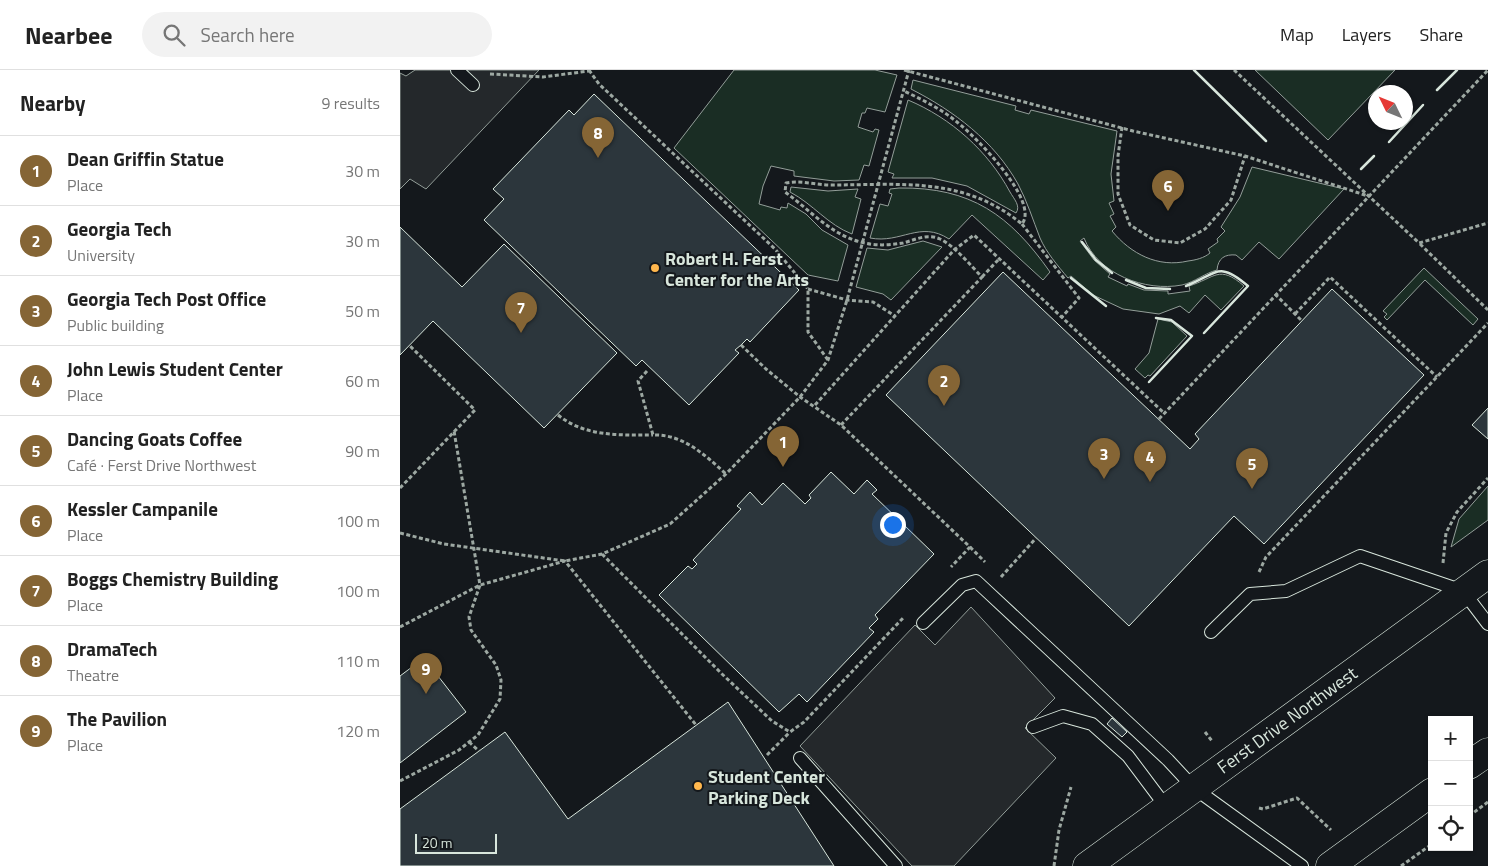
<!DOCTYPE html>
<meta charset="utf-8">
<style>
body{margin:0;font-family:"Titillium Web",sans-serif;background:#f2f2f2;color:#222}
.controls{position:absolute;right:15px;bottom:15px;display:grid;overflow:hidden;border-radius:0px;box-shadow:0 1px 4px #0004}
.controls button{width:45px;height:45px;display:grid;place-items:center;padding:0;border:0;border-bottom:1px solid #e0e0e0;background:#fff;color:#222;font:25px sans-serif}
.compass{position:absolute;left:968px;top:15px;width:45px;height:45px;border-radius:50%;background:#fff;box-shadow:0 1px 4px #0004;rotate:313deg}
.scale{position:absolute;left:15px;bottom:12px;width:82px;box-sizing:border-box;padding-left:5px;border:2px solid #d8e6dc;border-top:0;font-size:14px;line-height:18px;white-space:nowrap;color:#d8e6dc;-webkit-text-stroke:4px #14181c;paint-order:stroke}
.you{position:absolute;left:492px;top:454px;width:18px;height:18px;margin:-12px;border:4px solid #fff;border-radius:50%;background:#1a73e8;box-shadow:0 0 0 8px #1a73e833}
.badge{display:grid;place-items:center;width:32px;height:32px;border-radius:50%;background:#856535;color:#fff;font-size:16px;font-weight:700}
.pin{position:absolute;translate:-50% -41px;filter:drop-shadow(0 1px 2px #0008)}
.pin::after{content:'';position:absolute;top:26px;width:18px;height:15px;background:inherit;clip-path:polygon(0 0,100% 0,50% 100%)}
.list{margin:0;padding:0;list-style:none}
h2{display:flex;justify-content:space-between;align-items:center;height:65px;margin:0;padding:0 20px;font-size:21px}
h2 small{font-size:16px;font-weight:400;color:#767676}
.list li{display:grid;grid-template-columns:32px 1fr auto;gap:15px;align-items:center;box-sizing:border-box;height:70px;padding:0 20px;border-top:1px solid #e0e0e0}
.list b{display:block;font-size:19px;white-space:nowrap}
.list p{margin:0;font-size:16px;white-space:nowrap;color:#767676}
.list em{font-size:16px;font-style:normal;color:#767676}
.icon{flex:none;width:28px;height:28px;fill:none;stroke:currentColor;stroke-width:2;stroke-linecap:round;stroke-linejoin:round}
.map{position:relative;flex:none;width:1088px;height:796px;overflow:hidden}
header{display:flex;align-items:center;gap:30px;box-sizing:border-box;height:70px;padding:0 25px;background:#fff;border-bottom:1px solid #e0e0e0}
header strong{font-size:24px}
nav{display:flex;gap:28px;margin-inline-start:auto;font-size:18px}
.search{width:350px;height:45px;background:#f2f2f2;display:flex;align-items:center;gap:12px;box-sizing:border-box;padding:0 18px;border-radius:28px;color:#767676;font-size:19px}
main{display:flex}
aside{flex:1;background:#fff}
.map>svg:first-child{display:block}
</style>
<header>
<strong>Nearbee</strong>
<div class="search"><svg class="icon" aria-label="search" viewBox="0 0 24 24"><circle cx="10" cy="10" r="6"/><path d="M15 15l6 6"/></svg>Search here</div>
<nav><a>Map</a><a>Layers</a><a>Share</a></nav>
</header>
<main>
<aside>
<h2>Nearby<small>9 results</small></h2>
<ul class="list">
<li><span class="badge">1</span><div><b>Dean Griffin Statue</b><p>Place</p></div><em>30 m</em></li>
<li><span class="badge">2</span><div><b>Georgia Tech</b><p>University</p></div><em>30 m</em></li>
<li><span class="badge">3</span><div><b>Georgia Tech Post Office</b><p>Public building</p></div><em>50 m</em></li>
<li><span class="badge">4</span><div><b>John Lewis Student Center</b><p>Place</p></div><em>60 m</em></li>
<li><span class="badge">5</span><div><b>Dancing Goats Coffee</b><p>Café · Ferst Drive Northwest</p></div><em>90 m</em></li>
<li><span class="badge">6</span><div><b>Kessler Campanile</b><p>Place</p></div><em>100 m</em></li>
<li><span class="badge">7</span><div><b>Boggs Chemistry Building</b><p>Place</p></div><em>100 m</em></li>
<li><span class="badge">8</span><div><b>DramaTech</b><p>Theatre</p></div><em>110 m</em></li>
<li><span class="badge">9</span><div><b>The Pavilion</b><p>Place</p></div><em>120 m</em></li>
</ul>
</aside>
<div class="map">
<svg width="1088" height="796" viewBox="0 0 1088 796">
<rect width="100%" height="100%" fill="#14181c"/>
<g fill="#1a2d24" stroke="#939e99">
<polygon points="334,0 475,0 497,5 485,42 467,38 465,43 462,43 458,57 473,62 475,59 479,60 469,96 464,95 459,110 434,111 394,106 394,101 371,96 363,116 359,134 380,140 381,137 387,138 388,133 406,144 422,160 448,175 438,211 408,205 274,78"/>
<polygon points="855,0 995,0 928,70"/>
<path d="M513,10l103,26 -1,4 14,4 2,-4 86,21 -6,43 3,27 -5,2 5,11 -4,2 6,11 -4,4c19,23 46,37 76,30 8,-1 16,-3 22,-8l-2,-4 10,-7 -1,-3 8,-8 -4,-4 19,-30 12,-30 92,22 -65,70 -20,-17 -17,18 -6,-5c-11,-1 -18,3 -19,15 -12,3 -22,12 -35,15 -37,7 -84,-11 -98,-47l-4,3 14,19 16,14 -2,3 19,9 1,-2 16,6 24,1v3l22,-3 -1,-5c26,-8 30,-22 55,0l-23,24 -16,-15 -16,18 -9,-7 -21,8 -36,-5 -30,-14 -22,-19 -3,2c-10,-12 -22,-26 -28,-40 -7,-18 -13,-37 -22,-54 -24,-43 -64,-73 -107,-95z"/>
<path d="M508,30c43,18 80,51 102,92 4,7 11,14 6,21l-49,-27 -35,-8h-40l2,-4 -6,-2z"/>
<path d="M391,117l37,4 30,-2 -3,8 6,2 -9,35c-24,-9 -39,-30 -62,-42z"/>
<path d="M499,118c72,-1 111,27 151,84l-7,8 -71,-65 -23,24c-29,-19 -48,5 -79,-1l10,-34 8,2 4,-12 -3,-1 1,-4z"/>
<polygon points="523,171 542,177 491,230 483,224 456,217 467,178 488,180"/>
<polygon points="1024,198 1078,249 1073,255 1025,210 987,250 984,247 987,244 983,241"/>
<polygon points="758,249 772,252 787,266 750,306 748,305 745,308 735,299 749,283"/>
<polygon points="1088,416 1088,450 1051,477 1059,449"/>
</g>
<g fill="#24282b" stroke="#939e99">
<polygon points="15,0 139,0 26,119 10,109 0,119 0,3 6,6"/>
<polygon points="571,537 655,628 625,658 656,688 554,796 512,796 400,676 515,555 535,575"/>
</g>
<g fill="#2c363c" stroke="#d8e6dc">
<polygon points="194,24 399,220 350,272 347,269 341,275 335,280 339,283 289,335 242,290 236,296 84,150 104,129 93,119 169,40 174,45"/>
<polygon points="0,157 62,217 104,174 217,283 144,358 33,251 0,285"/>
<polygon points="603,202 790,379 799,369 795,364 932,219 1024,305 864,474 834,446 729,556 486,325"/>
<polygon points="1088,338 1088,369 1072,355"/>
<polygon points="431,402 454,424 467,410 477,420 472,424 534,484 475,545 478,549 469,558 474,562 407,632 399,624 379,642 259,525 288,496 292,499 297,494 293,490 341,439 337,436 350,422 362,435 383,413 405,434 411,428 409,425"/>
<polygon points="24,588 66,642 0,693 0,606"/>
<polygon points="328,632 434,796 0,796 0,739 105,662 168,749"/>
<polygon points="712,648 727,662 722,667 707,654"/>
</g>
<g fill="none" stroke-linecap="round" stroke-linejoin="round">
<g stroke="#d8e6dc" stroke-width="14">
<g id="service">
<polyline points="57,0 73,15"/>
<polyline points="523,553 562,515 576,511 768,690 794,718 902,796"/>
<polyline points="811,562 850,524 886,521 960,486 1063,521 1088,554"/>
<polyline points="633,657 663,646 692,654 728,686 767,738"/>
<polyline points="400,688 496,796"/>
</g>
</g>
<g stroke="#d8e6dc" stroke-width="29">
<g id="tertiary">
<polyline points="1069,695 1088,682"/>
<polyline points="687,796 1088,504"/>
<polyline points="930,796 1032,722"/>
</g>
</g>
<g stroke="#9da8a2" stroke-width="3" stroke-dasharray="4 2.5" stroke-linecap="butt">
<polyline points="189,0 199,14 375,179 408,219 408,262 428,290"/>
<polyline points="504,0 733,61 845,86 968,126"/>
<polyline points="834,0 1019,173 1088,153"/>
<polyline points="90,4 143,7 189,1"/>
<polyline points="722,57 718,86 718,124 730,155 754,170 780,173 805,159 831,130 845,86"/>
<polyline points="622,154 679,228 661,248"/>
<polyline points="1020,174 1088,240"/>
<polyline points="582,207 599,189"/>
<polyline points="408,219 447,230 473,232 495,246"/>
<polyline points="875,224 902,251"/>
<polyline points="895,244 930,207 1037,307"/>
<polyline points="341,275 366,299 400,327 441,355 570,477 551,497"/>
<path d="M247,301l-9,10 15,54c30,-1 52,20 73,39"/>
<polyline points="415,335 554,180 574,165 764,343"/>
<path d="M158,345c27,22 62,20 95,20"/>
<polyline points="759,349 1088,0"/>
<path d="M441,355l141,-148c-12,-12 -26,-30 -42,-38 -13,-6 -25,1 -37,4 -12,2 -26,3 -38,0 -32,-6 -55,-33 -80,-51l1,-9c15,-3 30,2 45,2 71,0 132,-9 191,39 18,-23 -47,-88 -65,-102 -16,-13 -34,-22 -53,-31"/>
<polyline points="0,418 75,340 9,275"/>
<polyline points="0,463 44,474 165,491 202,484 270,454 326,404 400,327 428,290 447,230 509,0"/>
<polyline points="570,477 585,492"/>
<polyline points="202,484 322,604 372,651 390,662 404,652 504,547"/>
<polyline points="1043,493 1046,463 1057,442 1088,408"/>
<polyline points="859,502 866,487 1088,253"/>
<polyline points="601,507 636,468"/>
<polyline points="0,557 80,515 165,491 296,655"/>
<polyline points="805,662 812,671"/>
<polyline points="69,672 79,681"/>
<polyline points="367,685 390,662"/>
<polyline points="0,711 59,680 78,665 100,629 101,610 96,595 71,560 69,547 80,515 54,361"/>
<polyline points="859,738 863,739 897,728 931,760"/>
<polyline points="1069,746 1088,732"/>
<polyline points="654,796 659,760 671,717"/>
<polyline points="1001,796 1032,774"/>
</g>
<use href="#service" stroke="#14181c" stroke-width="12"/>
<use href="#tertiary" stroke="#14181c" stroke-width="28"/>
<g stroke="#d8e6dc" stroke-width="2.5">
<polyline points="794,0 866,71"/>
<polyline points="1037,20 1057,0"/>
<polyline points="989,72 1023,35"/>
<polyline points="961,99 974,86"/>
<polyline points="682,172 696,190 712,203"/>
<polyline points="671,208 706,236"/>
<polyline points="726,210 746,218 770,219"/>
<path d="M786,216c31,-12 32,-26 62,0l-44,47"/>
<polyline points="749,312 792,266 771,250 756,248"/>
</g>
</g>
<g fill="#ffb74d" stroke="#14181c" stroke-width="2">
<circle cx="255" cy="198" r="5"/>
<circle cx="298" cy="716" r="5"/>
</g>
<g text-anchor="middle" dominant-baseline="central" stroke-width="4" stroke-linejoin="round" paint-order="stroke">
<g font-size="18" font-weight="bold" fill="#d8e6dc" stroke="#14181c" text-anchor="start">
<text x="265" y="188">Robert H. Ferst<tspan x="265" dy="21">Center for the Arts</tspan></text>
<text x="308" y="706">Student Center<tspan x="308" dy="21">Parking Deck</tspan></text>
</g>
<g font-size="18" fill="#d8e6dc" stroke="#14181c">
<text transform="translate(887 650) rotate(-36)">Ferst Drive Northwest</text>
</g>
</g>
</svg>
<div class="controls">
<button>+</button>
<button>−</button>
<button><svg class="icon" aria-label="locate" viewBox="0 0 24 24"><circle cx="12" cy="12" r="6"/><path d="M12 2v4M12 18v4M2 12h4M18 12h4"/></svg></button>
</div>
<svg class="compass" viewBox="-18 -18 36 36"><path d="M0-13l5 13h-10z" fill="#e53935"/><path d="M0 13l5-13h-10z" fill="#767676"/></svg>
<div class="scale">20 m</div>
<div class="you"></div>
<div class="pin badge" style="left:383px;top:397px">1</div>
<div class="pin badge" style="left:544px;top:336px">2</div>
<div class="pin badge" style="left:704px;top:409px">3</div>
<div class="pin badge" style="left:750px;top:412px">4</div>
<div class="pin badge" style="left:852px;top:419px">5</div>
<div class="pin badge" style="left:768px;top:141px">6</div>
<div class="pin badge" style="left:121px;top:263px">7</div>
<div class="pin badge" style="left:198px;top:88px">8</div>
<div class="pin badge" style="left:26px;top:624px">9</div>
</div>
</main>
